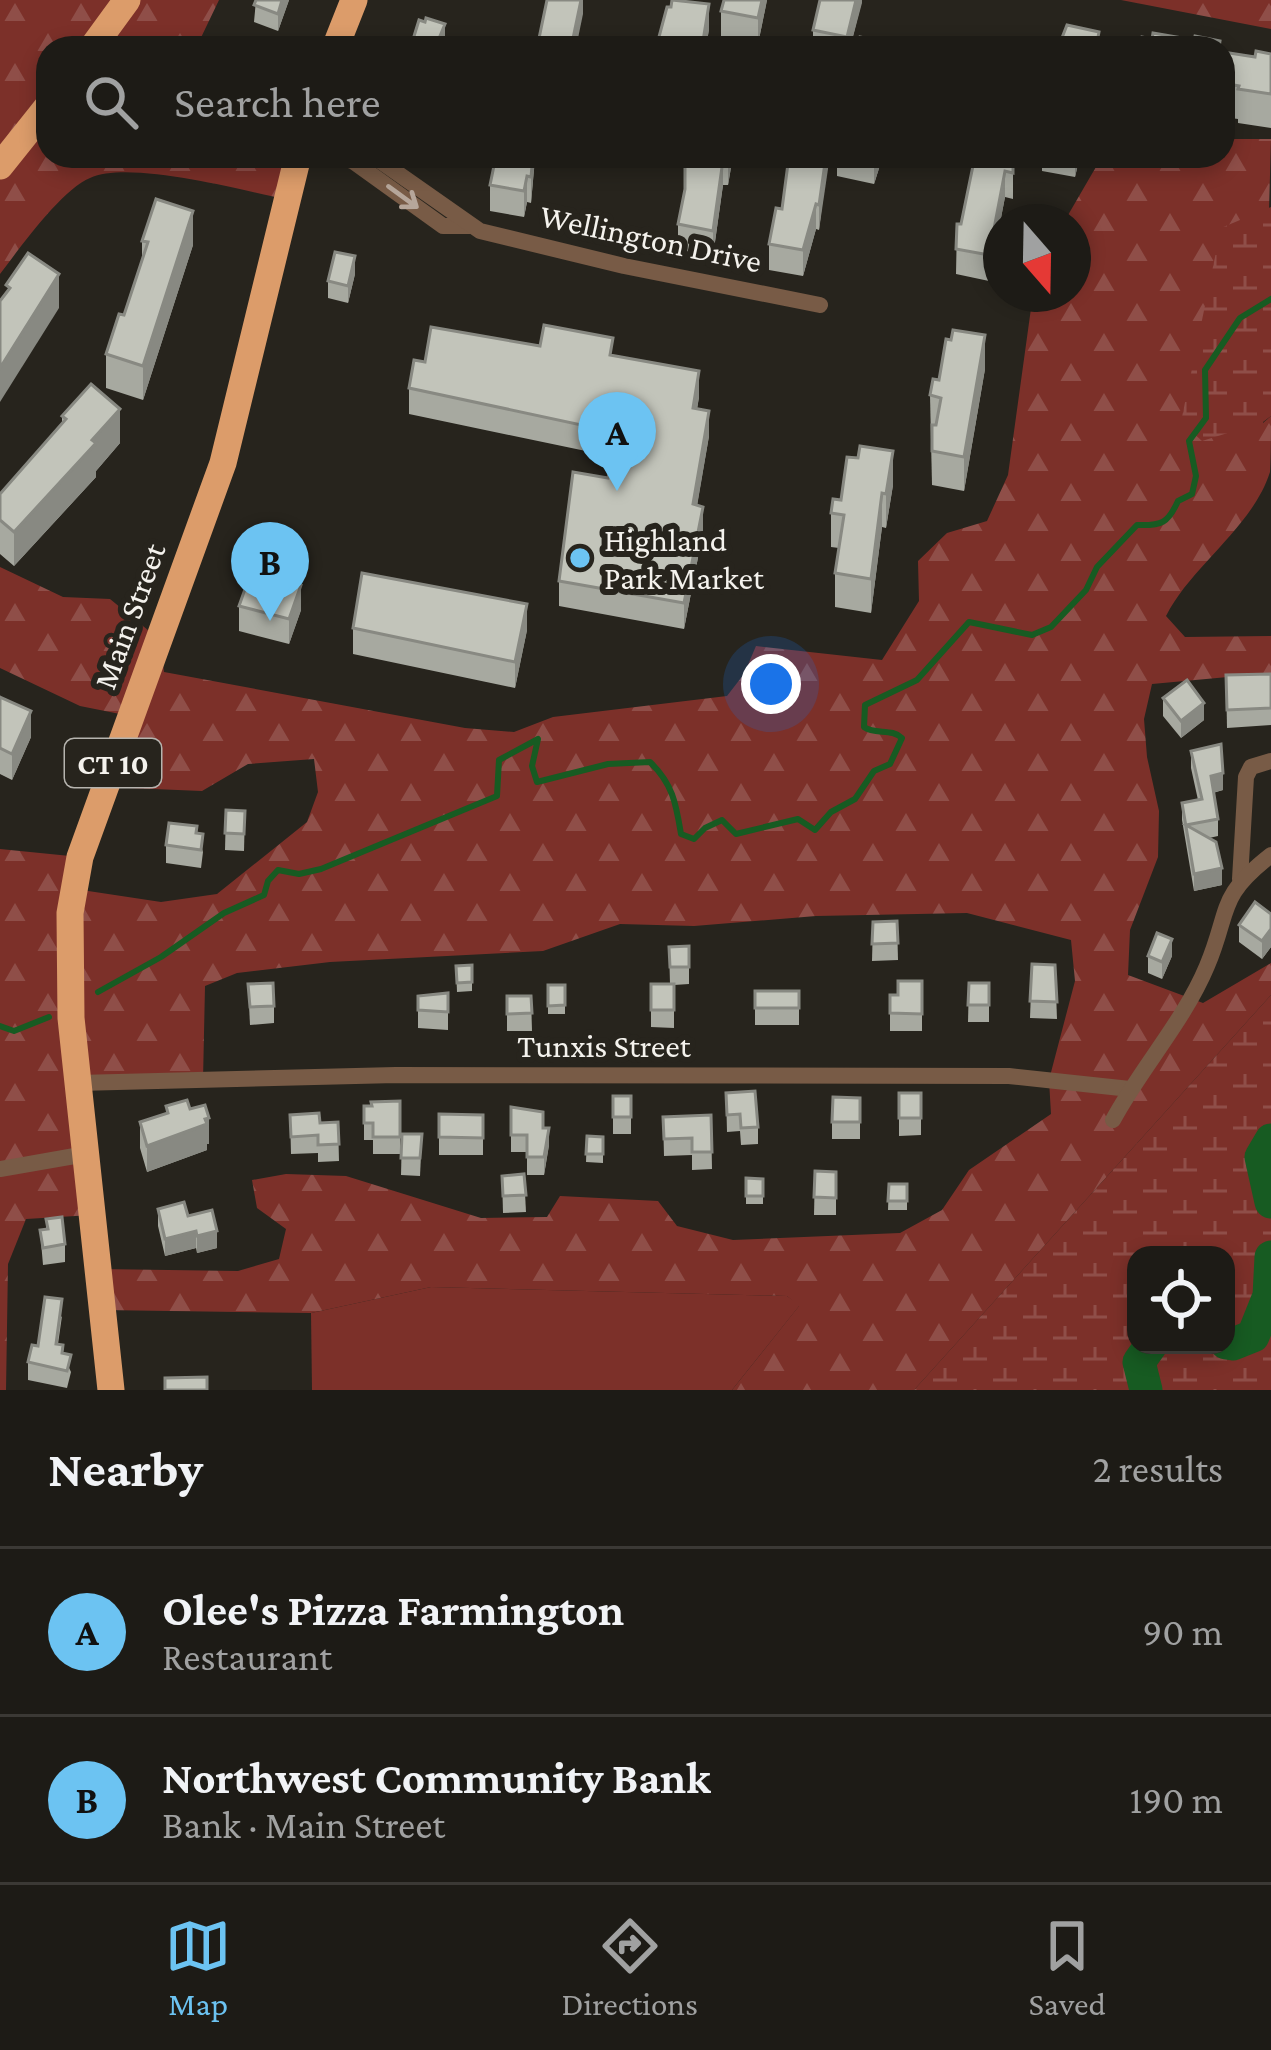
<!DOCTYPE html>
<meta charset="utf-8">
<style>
body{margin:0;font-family:"Crimson Pro",serif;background:#2a2823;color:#f1f3f6}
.controls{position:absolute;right:36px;bottom:36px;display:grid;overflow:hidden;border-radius:24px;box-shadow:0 6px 18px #0003}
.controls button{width:108px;height:108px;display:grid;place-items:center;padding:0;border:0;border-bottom:3px solid #3b3935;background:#1d1b16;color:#f1f3f6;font:60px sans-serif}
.compass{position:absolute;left:983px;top:204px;width:108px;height:108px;border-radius:50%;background:#1d1b16;box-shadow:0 6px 18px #0003;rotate:160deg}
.you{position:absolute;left:771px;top:684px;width:42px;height:42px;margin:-30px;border:9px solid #fff;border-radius:50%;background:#1a73e8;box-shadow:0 0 0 18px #1a73e833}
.badge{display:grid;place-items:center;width:78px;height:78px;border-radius:50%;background:#6cc3f2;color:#111;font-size:39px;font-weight:700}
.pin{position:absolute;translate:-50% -99px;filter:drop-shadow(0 3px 6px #0008)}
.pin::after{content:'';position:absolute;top:63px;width:42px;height:36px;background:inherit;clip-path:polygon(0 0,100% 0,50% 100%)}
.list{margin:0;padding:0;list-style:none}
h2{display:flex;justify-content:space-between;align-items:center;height:156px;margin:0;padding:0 48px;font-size:51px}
h2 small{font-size:39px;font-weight:400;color:#a0a1a1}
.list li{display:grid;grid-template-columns:78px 1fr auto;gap:36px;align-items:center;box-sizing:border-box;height:168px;padding:0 48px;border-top:3px solid #3b3935}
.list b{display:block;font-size:45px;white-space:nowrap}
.list p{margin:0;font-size:39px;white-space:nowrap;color:#a0a1a1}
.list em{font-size:39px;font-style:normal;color:#a0a1a1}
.icon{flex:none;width:66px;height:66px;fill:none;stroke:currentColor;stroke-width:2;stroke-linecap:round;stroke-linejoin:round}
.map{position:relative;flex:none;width:1271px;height:1390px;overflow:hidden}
.search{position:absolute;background:#1d1b16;box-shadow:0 6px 18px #0003;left:36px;right:36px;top:36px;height:132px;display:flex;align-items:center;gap:30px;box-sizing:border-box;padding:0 42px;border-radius:36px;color:#a0a1a1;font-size:45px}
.sheet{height:492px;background:#1d1b16}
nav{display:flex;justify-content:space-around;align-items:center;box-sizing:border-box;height:168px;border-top:3px solid #3b3935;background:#1d1b16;font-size:33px;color:#a0a1a1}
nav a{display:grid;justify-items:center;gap:6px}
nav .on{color:#6cc3f2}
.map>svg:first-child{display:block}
</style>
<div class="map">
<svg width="1271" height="1390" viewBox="0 0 1271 1390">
<defs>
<pattern id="forest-firs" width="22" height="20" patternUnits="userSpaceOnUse" patternTransform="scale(3)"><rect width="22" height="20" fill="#7c3029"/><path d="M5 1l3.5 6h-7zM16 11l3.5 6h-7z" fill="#8f4e48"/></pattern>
<pattern id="wetland-marsh" width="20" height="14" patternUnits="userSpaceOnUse" patternTransform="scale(3)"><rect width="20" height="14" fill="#7c3029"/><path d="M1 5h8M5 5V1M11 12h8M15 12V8" fill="none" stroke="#8f4e48"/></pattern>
</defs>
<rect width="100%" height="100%" fill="#27241d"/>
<polygon fill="#7c3029" points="431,1287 787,1296 800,1305 732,1390 312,1390 311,1313"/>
<g fill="url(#forest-firs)">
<path d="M0,0h219l-23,48h-148v108h249l-12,43c-45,-9 -155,-39 -195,-21 -28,11 -71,71 -90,96z"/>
<polygon points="1121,0 1271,0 1271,29"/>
<path d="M1223,139h48l-8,284 8,-7c0,17 0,40 -1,56 -18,56 -78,93 -104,144l19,21 86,-1v37l-119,11 -8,35 3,38 12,54 -1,46 -28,73 -2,45 75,28 68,-40v32l-357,395h-182l67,-84 -12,-10 -356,-9 -120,26 -209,-3 -4,-41 140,2 41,-12 7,-30 -29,-21 -5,-28 34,-6 60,2 135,42 66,-1 13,-21 98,5 19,25 56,14 167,-7 42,-23 27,-40 82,-56 -2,-34 26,-99 -4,-41 -104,-27 -151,3 -122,10 -74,-2 -77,27 -213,11 -93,11 -32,13 -2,94 -125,4 14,131 -66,4 -18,45 -2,126h-6v-541l80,8 -5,32 86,13 56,-8 90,-72 11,-30 -4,-33 -66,5 -46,27 -97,-4 25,-71 -50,-10 -80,-38v-101l63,30 47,2 50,41 4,32 301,56 49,4 39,-15 174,-21 17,-22 12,-28 126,14 37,-59 -1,-40 29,-28 40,-12 21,-46 25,-181h40v-72h-9l36,-62 6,-4h117z"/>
</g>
<g fill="url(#wetland-marsh)" fill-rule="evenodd">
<polygon points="1271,207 1271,416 1263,422 1202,441 1181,422 1221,228"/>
<path d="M1271,995v395h-357zM1136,1255h90v90h-90z"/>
</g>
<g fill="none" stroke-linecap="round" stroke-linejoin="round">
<g stroke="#175b22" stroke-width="6">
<path d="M98,992l63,-35 63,-44 40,-18 4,-14 10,-11 21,4 22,-5 176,-73 2,-36 39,-21 -6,27 5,16 71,-18 42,-2c23,22 26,42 31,72l13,5 11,-11 17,-8 14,14 62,-15 17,11 16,-18 24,-13 19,-28 16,-7 12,-26c-10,-10 -27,-3 -38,-11l1,-22 52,-25 52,-58 63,13 19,-8 35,-37 11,-23 40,-42c25,1 31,-2 41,-24l14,-7 4,-18 -7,-35 17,-23 -1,-48 35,-52 31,-19"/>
<polyline points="0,1026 14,1031 49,1017"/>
</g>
<g stroke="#175b22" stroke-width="33">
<polyline points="1271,1140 1261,1157 1271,1202"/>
<polyline points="1226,1343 1233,1344 1253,1336 1269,1296 1271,1257"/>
<polyline points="1146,1390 1139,1362 1151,1345"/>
</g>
<g stroke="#785b46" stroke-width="16">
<polyline points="340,156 354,162 443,226 470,226"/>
<polyline points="373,156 480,231 624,266 820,305"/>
<polyline points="1240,879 1246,777 1251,767 1271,761"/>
<polyline points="78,1083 396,1075 1009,1076 1130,1089"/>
<path d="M1113,1120c28,-52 71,-99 94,-154 24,-57 9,-68 64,-111"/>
<polyline points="0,1169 86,1154"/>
</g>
<g stroke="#dc9c6a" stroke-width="27">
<polyline points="92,48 127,0"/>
<polyline points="335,48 354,0"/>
<polyline points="0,166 48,106"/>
<polyline points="111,1390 71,1018 70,913 80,857 223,463 298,156"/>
</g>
</g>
<g fill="#a7a9a0">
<polygon points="256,0 289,0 278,31 254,22"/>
<polygon points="724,0 767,0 758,44 721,37 721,11"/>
<polygon points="862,0 850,48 813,48 813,30"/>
<polygon points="709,29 706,48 656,48"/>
<polygon points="1223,52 1255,57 1271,54 1271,128 1238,123 1238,119 1223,117"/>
<polygon points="496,156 542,156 541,160 535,159 531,203 527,202 524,217 490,211 490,185"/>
<polygon points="733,156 728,185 723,185 713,256 678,250 678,224 694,158"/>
<polygon points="828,156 819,230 816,229 803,276 769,270 769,244 782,209"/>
<polygon points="837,156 883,156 874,184 837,176"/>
<polygon points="971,156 1013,156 1013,199 1005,197 989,281 956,274 957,224 961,224 971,174"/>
<polygon points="1040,156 1080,156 1075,177 1042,171 1042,160 1040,160"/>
<polygon points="142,241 193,245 143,400 106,388 106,354 124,315 142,259"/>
<polygon points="355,274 348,303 328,298 328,281"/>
<polygon points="540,346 613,356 699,397 697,409 709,436 697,505 703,532 684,629 559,606 559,581 608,478 611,465 605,455 409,414 409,388 425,362"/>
<polygon points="985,369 964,491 932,485 930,395 939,380"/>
<polygon points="62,416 120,443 96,471 96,477 14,566 0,554 0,494 62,423"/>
<polygon points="893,485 886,528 882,527 871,613 835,607 835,573 839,548 831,547 831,513 841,500"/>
<polygon points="239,606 301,610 289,644 239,631"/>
<polygon points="353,628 527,630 515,688 353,654"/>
<polygon points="1271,674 1271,725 1227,728 1226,675"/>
<polygon points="0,697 31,737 12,780 0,774"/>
<polygon points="1163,698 1204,720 1181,738 1163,716"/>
<polygon points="1191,751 1223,790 1213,793 1218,819 1218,836 1209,838 1222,885 1194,891 1182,820 1182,803 1198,800 1191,768"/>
<polygon points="226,810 245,811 244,851 225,850"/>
<polygon points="197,834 203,852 201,868 166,863 166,845"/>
<polygon points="1271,914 1271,947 1262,959 1239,942 1239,925"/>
<polygon points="897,921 898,960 872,961 873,922"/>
<polygon points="689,946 689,984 674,985 674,1028 651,1027 651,984 670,984 669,947"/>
<polygon points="1148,956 1172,956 1162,979 1148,973"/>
<polygon points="1032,964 1055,965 1057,1019 1030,1018"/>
<polygon points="472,965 472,991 457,992 456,966"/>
<polygon points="922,981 922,1031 890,1031 890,995 898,995"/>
<polygon points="969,983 989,983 989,1022 968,1022"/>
<polygon points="248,984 274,1006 274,1023 250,1025"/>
<rect x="548" y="985" width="17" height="29"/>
<rect x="755" y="991" width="44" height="34"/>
<polygon points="448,993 448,1030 418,1028 418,996"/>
<polygon points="507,996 531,996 532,1031 507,1031"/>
<polygon points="726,1093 758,1127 758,1144 741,1145 740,1131 727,1132"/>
<polygon points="899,1093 921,1093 921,1135 899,1136"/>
<rect x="613" y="1096" width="18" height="38"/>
<polygon points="860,1098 860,1139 832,1139 832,1122"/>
<polygon points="400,1101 400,1154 373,1154 373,1140 364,1140 364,1106"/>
<polygon points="166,1106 190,1109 209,1144 207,1144 207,1150 147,1172 140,1148 140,1122 166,1113"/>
<polygon points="511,1107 549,1145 544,1175 527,1175 527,1152 511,1152"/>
<polygon points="439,1114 483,1115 483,1155 439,1155"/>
<polygon points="290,1115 320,1123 338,1122 339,1161 318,1162 318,1153 291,1154"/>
<polygon points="711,1115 712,1169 692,1170 692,1155 664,1156 663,1117"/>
<polygon points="402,1134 422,1134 420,1176 401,1175"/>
<polygon points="587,1136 603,1137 603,1163 586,1162"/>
<polygon points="815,1171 836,1172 836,1215 814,1215"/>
<polygon points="524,1174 526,1212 503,1213 502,1176"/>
<polygon points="746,1178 763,1179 763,1204 746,1204"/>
<polygon points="889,1184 907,1184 907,1210 888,1210"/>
<polygon points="158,1209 188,1216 217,1248 197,1253 196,1248 165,1256 158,1226"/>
<polygon points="46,1219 65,1244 65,1262 43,1265 40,1230 46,1229"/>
<polygon points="62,1316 58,1344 71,1372 67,1388 28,1380 28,1362"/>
</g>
<g fill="#888982">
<polygon points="282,0 289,0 278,31 278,14"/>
<polygon points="581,0 583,0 583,14 576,48 571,48"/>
<polygon points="762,0 767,0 758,44 758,18"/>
<polygon points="856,0 862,0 862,3 850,48 847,48 847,37"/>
<polygon points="709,4 709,29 706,48 703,48"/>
<polygon points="445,24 445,41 442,48 435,48"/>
<polygon points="533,156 535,156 531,203 531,177"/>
<polygon points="728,156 733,156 728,185"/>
<polygon points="826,156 828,156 828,169 819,230 819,205"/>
<polygon points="875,156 883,156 874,184 874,158"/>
<polygon points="1075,156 1080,156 1075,177"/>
<polygon points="723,160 723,185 713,256 713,231"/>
<polygon points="1005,171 1005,197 989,281 989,255"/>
<polygon points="527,176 527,202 524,217 524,191"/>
<polygon points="816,204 816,229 803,276 803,250"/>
<polygon points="193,211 193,245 143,400 143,366"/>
<polygon points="355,256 355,274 348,303 348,286"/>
<polygon points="59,274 59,308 0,402 0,368"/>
<polygon points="985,335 985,369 964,491 964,457"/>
<polygon points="699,371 699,397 693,433 693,408"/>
<polygon points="120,409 120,443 96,471 96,477 14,566 14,532"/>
<polygon points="709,411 709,436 693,530 693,504"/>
<polygon points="893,451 893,485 886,528 886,494"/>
<polygon points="882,493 882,527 871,613 871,579"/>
<polygon points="703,507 703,532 684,629 684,603"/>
<polygon points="301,585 301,610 289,644 289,619"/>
<polygon points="527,604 527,630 515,688 515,662"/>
<polygon points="1204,703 1204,720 1181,738 1181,721"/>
<polygon points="31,711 31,737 12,780 12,754"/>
<polygon points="1223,773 1223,790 1211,793 1211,776"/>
<polygon points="1222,868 1222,885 1194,891 1194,874"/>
<polygon points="1271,929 1271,947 1262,959 1262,941"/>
<polygon points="1172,939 1172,956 1162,979 1162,962"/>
<polygon points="209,1118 209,1144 207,1144 207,1150 147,1172 147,1146"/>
<polygon points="549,1128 549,1145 544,1175 544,1157"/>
<polygon points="196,1231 196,1248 165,1256 165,1239"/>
<polygon points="217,1231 217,1248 197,1253 197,1236"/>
</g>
<g fill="#c2c4ba" stroke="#888982" stroke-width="3">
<polygon points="256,0 282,0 278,14 254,5"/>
<polygon points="547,0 581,0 571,48 537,48"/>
<polygon points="672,0 709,4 703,41 694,40 692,48 656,48 667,7 671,7"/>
<polygon points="724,0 762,0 758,18 721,11"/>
<polygon points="820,0 856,0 847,37 813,30"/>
<polygon points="426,18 445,24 435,48 411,46 419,20 425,22"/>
<polygon points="1067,25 1099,32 1096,48 1058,48"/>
<polygon points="1153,33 1194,40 1195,36 1220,41 1219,48 1140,48 1142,37 1152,39"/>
<polygon points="860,37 898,45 897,48 857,48"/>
<polygon points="1256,51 1271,54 1271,94 1238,89 1239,86 1223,83 1223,52 1255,57"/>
<polygon points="496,156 533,156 531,177 527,176 524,191 490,185"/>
<polygon points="694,156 728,156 728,159 723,160 713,231 678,224 685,189 685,164 694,158"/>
<polygon points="789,156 826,156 819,205 816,204 803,250 769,244 776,208 782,209"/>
<polygon points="975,156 1013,156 1013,173 1005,171 989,255 956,249 957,224 961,224"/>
<polygon points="156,199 193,211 143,366 106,354 119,314 124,315 148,242 142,241"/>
<polygon points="335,252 355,256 348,286 328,281"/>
<polygon points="28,253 59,274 0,368 0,301 10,288 6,285"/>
<polygon points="544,325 613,338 610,355 699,371 693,408 709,411 693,504 703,507 684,603 559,581 573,472 608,478 615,447 605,430 409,388 414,360 425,362 431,327 540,346"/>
<polygon points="953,330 985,335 964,457 932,451 932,425 936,425 941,398 930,395 933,379 939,380 946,339 951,340"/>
<polygon points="91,384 120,409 92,440 96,443 14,532 0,520 0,494 66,419 62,416"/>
<polygon points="860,446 893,451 886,494 882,493 871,579 835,573 844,515 831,513 833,499 841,500 847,457 858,458"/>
<polygon points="254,564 301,585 289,619 239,606"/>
<polygon points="362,573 527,604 515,662 353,628"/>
<polygon points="1271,674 1271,708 1227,710 1226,675"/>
<polygon points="1187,680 1204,703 1181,721 1163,698"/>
<polygon points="0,697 31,711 12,754 0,748"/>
<polygon points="1221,744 1223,773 1211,776 1218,819 1186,825 1216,842 1222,868 1194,874 1182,803 1202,799 1191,751"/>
<polygon points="226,810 245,811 244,834 225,833"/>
<polygon points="169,823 197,826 196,833 203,834 201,850 166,845"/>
<polygon points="1255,902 1271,914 1271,929 1262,941 1239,925"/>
<polygon points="897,921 898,943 872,944 873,922"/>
<polygon points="1157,933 1172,939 1162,962 1148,956"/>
<polygon points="689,946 689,967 670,967 669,947"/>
<polygon points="1032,964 1055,965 1057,1002 1030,1001"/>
<polygon points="472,965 472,982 457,983 456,966"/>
<polygon points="898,981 922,981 922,1014 890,1013 890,995 898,995"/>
<polygon points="273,983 274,1006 250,1007 248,984"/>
<polygon points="969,983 989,983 989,1005 968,1005"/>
<rect x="651" y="984" width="23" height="26"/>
<polygon points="548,985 565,985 565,1005 548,1006"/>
<rect x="755" y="991" width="44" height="17"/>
<polygon points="448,993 448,1012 418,1010 418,996"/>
<polygon points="507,996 531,996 532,1013 507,1014"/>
<polygon points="755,1091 758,1127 741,1128 740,1114 727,1115 726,1093"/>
<rect x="899" y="1093" width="22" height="25"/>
<rect x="613" y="1096" width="18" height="21"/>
<polygon points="833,1097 860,1098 860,1122 832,1122"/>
<polygon points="187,1100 190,1109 205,1105 209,1118 205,1119 207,1124 147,1146 140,1122 168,1113 166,1106"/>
<polygon points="400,1101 400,1137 373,1137 373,1123 364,1123 364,1106 372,1106 371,1102"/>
<polygon points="511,1107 543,1112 543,1128 549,1128 544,1157 527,1157 527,1135 511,1135"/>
<polygon points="319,1113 320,1123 338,1122 339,1144 318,1145 318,1135 291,1137 290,1115"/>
<polygon points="439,1114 483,1115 483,1138 439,1137"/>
<polygon points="711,1115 712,1152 692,1152 692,1138 664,1139 663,1117"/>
<polygon points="402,1134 422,1134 420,1158 401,1158"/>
<polygon points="587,1136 603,1137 603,1154 586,1154"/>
<polygon points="815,1171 836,1172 836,1198 814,1197"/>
<polygon points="524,1174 526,1195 503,1196 502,1176"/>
<polygon points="746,1178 763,1179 763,1196 746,1196"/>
<polygon points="889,1184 907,1184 907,1201 888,1201"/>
<polygon points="184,1202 188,1216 212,1210 217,1231 197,1236 196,1231 165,1239 158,1209"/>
<polygon points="62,1217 65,1244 43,1248 40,1230 48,1229 46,1219"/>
<polygon points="45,1297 62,1299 56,1344 63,1345 62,1353 71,1355 67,1371 28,1362 32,1345 38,1346"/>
<polygon points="207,1377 207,1390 165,1390 165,1378"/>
</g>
<defs><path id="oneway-shaft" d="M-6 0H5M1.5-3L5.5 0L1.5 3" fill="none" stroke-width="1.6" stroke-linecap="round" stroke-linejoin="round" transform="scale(3)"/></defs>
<use stroke="#b6a69a" href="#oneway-shaft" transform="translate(403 197) rotate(36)"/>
<circle fill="#6cc3f2" stroke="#27241d" stroke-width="4.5" cx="580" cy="558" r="12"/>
<g text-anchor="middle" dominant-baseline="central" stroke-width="12" stroke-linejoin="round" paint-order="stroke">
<rect fill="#27241d" stroke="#b6b4af" stroke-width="3" x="65" y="739" width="96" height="48" rx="9"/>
<g font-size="30" font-weight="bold" fill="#f4f2ed">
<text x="113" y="763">CT 10</text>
</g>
<g font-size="33" fill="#f4f2ed" stroke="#27241d">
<text transform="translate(651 238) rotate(12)">Wellington Drive</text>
<text transform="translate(129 616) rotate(-70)">Main Street</text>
<text x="604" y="1045">Tunxis Street</text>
</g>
<g font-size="33" fill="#f4f2ed" stroke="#27241d" text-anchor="start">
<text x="604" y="539">Highland<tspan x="604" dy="38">Park Market</tspan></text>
</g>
</g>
</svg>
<div class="controls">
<button><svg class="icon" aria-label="locate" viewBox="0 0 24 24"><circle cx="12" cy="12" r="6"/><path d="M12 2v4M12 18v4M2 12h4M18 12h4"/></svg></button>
</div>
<svg class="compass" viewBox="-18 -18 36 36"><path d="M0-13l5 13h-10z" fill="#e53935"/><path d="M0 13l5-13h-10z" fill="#a0a1a1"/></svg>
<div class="you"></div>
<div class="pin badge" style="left:617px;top:491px">A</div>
<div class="pin badge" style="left:270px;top:621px">B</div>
<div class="search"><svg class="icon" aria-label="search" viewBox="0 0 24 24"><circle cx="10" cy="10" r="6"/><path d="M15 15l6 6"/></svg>Search here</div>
</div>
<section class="sheet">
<h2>Nearby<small>2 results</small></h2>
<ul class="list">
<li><span class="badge">A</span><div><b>Olee's Pizza Farmington</b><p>Restaurant</p></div><em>90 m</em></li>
<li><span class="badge">B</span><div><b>Northwest Community Bank</b><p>Bank · Main Street</p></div><em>190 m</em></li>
</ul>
</section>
<nav>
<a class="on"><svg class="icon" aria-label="map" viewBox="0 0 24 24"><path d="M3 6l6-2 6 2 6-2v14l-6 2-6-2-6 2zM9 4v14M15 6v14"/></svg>Map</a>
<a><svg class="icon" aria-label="directions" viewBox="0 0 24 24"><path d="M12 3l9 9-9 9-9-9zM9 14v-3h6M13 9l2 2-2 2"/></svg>Directions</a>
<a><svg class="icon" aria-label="saved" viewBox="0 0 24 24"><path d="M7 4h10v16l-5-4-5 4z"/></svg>Saved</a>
</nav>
